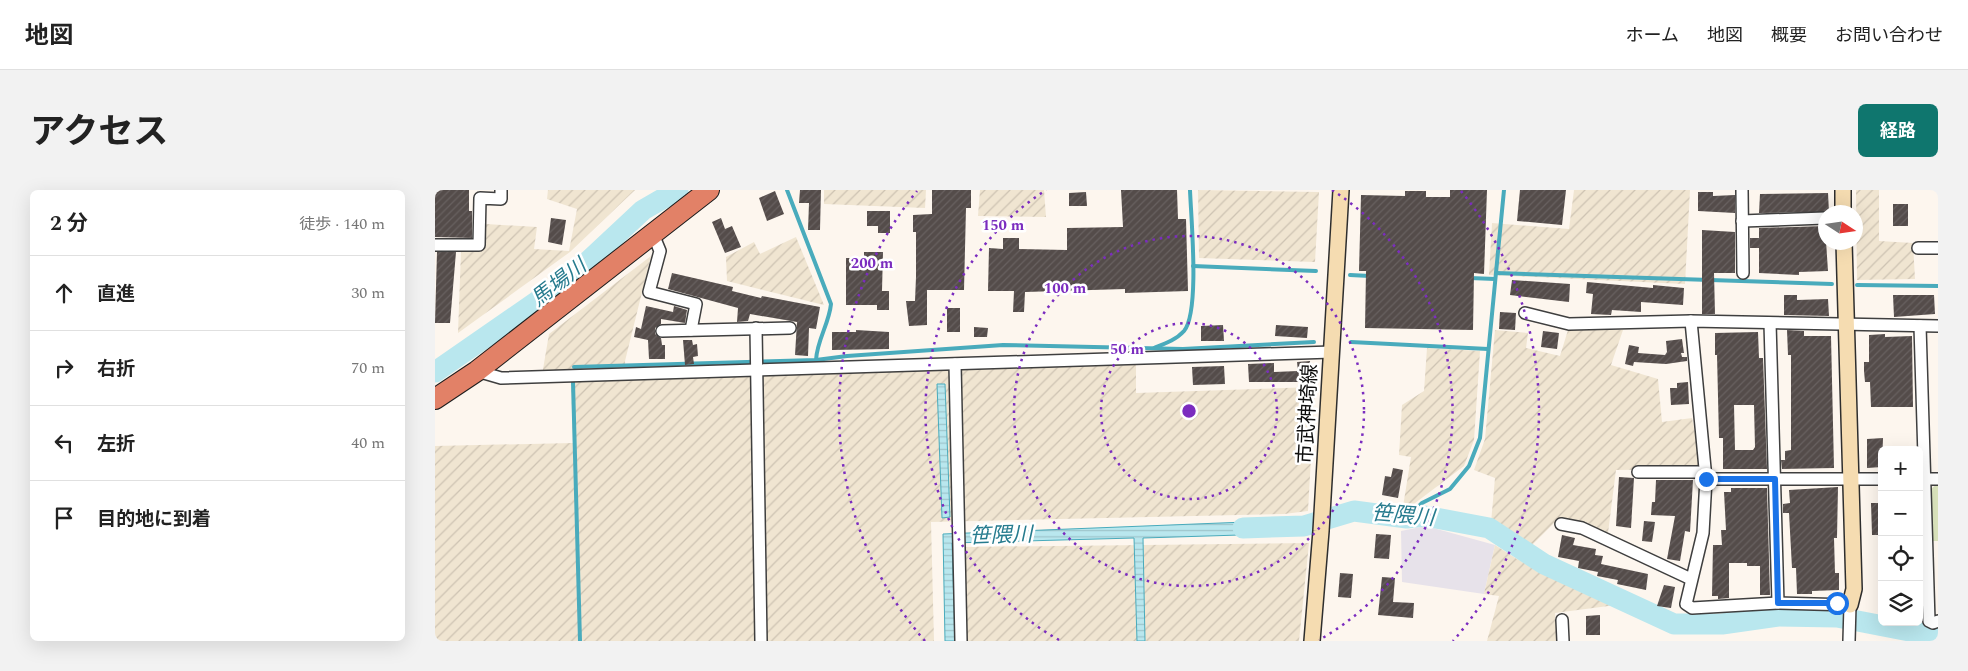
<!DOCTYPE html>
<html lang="ja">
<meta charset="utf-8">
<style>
body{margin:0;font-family:Spectral,"Noto Sans JP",serif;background:#f2f2f2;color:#222}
.controls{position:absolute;right:15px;bottom:15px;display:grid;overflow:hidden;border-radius:8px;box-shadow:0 5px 20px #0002}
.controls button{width:45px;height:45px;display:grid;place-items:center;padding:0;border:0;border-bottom:1px solid #e0e0e0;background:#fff;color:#222;font:25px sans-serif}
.compass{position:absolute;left:1383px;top:15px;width:45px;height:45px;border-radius:50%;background:#fff;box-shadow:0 5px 20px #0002;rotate:102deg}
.stop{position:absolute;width:15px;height:15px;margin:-11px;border:4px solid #1a73e8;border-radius:50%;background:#fff}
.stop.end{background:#1a73e8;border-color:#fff;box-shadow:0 1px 5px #0008}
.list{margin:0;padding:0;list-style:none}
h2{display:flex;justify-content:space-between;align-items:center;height:65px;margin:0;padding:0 20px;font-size:21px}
h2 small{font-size:16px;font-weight:400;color:#767676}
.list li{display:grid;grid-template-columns:32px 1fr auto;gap:15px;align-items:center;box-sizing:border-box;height:75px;padding:0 20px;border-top:1px solid #e0e0e0}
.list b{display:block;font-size:19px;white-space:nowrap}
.list em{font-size:16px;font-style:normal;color:#767676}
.icon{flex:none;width:28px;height:28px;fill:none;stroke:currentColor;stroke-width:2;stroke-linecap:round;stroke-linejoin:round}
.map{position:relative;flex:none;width:1503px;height:451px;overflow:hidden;border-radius:8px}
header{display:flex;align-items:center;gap:30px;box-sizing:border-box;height:70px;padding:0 25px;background:#fff;border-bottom:1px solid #e0e0e0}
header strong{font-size:24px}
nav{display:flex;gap:28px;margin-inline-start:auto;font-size:18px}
.intro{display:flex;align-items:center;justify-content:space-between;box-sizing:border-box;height:120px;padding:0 30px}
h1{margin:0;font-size:35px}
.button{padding:12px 22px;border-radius:8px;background:#0f766e;color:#fff;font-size:18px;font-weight:700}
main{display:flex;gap:30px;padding:0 30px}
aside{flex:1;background:#fff;border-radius:8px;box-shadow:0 5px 20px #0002}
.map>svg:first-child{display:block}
</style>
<header>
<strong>地図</strong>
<nav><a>ホーム</a><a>地図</a><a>概要</a><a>お問い合わせ</a></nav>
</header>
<div class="intro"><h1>アクセス</h1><a class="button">経路</a></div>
<main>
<aside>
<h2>2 分<small>徒歩 · 140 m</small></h2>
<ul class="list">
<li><svg class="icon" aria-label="ahead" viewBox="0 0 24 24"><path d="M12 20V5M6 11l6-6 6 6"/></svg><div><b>直進</b></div><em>30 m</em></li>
<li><svg class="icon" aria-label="right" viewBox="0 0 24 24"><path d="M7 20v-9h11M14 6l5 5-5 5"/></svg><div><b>右折</b></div><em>70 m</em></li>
<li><svg class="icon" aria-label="left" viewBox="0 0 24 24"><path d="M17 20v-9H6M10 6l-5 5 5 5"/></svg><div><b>左折</b></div><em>40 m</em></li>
<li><svg class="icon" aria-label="arrive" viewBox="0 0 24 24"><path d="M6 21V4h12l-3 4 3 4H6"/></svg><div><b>目的地に到着</b></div></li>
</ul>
</aside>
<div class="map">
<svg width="1503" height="451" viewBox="0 0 1503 451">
<defs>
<pattern id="farmland-furrows" width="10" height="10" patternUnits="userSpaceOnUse" patternTransform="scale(1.25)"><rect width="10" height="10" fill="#f0e5d1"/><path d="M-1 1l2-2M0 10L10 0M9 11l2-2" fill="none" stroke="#cdc3b2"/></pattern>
<pattern id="water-rules" width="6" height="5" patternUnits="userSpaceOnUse" patternTransform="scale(1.25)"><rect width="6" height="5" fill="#b9e7ee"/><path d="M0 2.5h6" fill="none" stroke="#9ec5cb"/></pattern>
<pattern id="building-hatch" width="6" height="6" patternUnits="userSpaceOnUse" patternTransform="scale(1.25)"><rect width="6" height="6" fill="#544c4a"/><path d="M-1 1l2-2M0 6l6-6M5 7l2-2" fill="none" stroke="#686160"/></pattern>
</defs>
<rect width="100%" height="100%" fill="#fdf6ee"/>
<polygon fill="#e7e2ea" points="991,336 1060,355 1049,404 967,392 966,341"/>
<g fill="url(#farmland-furrows)">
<polygon points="113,0 200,0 135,62 23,143 26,61 48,60 51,34 102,37 99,59 134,61 142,19 112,9"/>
<polygon points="389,0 491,0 490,18 389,14"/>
<polygon points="545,0 609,0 611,27 543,26"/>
<polygon points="763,0 884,2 880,72 764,68"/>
<polygon points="1139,0 1255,0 1250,94 1054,85 1057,33 1134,39"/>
<polygon points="1421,0 1444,0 1444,51 1478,53 1480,89 1422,90"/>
<polygon points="361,47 389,115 292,91 291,67 319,52 325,64"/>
<polygon points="216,66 190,171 191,189 701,175 701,203 880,197 873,321 849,324 496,332 499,451 0,451 0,256 138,253 136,190 106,191 114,144"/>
<polygon points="1060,140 1093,143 1091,158 1125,166 1133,140 1188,140 1176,175 1223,189 1227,232 1257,228 1267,279 1181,280 1173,343 1122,330 1093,359 1056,333 1060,288 1039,280 1050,249"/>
<polygon points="992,158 1045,161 1039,250 1029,276 967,323 976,267 964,265 967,215 989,201"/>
<polygon points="874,353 864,451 530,451 527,357"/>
<polygon points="1060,355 1082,369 1181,415 1120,423 1122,451 1052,451 1064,406 1049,404"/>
</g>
<polygon fill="#dae3bc" points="1503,293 1503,351 1498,351 1495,300"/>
<g fill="url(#water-rules)" stroke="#49abbc">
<polygon points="502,194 510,194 515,327 507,328"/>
<polygon points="836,331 837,344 708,348 710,451 702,451 699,348 517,353 520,451 510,451 508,344"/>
</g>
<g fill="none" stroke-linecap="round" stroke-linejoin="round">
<g stroke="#49abbc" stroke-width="4">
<path d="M352,0l44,114c-2,20 -14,36 -15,56"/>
<polyline points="758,76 881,81"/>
<polyline points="1061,83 1397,94"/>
<polyline points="915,85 935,86"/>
<polyline points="1035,88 1060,89"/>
<polyline points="1422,95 1503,96"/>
<polyline points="916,152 1053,159"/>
<path d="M719,158c10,-4 22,-8 30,-17 16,-19 7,-113 6,-141"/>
<polyline points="139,177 381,170 412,166 568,155 748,159 879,152"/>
<polyline points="138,192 145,451"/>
<polyline points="972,328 987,313 1015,299 1034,276 1045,248 1069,0"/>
</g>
<g stroke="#b9e7ee" stroke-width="21">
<polyline points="0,182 133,90 208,20 243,0"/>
<polyline points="808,338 869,336 919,321 972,328 990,326 1054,338 1109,374 1239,434 1287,434 1343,426 1402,427 1490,444 1503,443"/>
</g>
</g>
<g fill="url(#building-hatch)" fill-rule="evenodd">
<polygon points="0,0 34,0 34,21 37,21 37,48 0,47"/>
<polygon points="365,0 386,0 385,40 373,40 374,13 364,13"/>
<polygon points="497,0 536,0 536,18 531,18 529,100 492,100 492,135 474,136 471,111 480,111 481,87 481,42 478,42 478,25 497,24"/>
<polygon points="686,0 742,0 743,29 751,29 753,101 690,103 690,99 590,102 589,122 578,122 579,101 553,101 554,58 568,59 568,48 584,48 584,59 632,60 632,38 688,37"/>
<polygon points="1015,0 1052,0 1049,84 1039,83 1038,140 930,138 931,81 924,81 926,5 970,6 970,1 991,1 991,7 1015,7"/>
<polygon points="1085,0 1131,0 1127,35 1082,31"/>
<polygon points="340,1 349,24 332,31 324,8"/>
<polygon points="651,2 652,16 634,16 634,3"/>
<polygon points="1263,2 1278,2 1278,6 1300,5 1300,23 1263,21"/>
<polygon points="1393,3 1394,22 1324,23 1325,4"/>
<rect x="1458" y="14" width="15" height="22"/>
<polygon points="432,21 455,21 455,43 443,43 443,36 432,36"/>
<polygon points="116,28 131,30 127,55 113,52"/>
<polygon points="286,28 290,39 297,36 306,57 290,63 277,32"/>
<polygon points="1390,36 1393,81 1364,82 1364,85 1324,83 1324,58 1315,58 1315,48 1324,48 1324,38"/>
<polygon points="1267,40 1300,42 1300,83 1279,83 1280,124 1267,124"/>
<polygon points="2,62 21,62 15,133 0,133"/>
<polygon points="429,62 448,62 447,101 454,101 454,120 442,120 442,115 411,115 411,68 429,68"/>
<polygon points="237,83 298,97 297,101 326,108 327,106 385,117 381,139 374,138 373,166 360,165 362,132 315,124 313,131 302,132 303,118 233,99"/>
<polygon points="1077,90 1135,94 1134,112 1075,105"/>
<polygon points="1152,92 1218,98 1218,95 1249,98 1248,115 1206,112 1206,122 1177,120 1176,125 1156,124 1158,104 1151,103"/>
<polygon points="1349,105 1362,105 1362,110 1393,109 1394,126 1349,125"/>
<polygon points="1458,105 1499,105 1500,124 1459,127"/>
<polygon points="211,116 238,122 239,116 252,120 250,133 226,129 226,134 220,138 220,144 226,148 227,155 230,155 230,169 214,169 213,150 199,147 201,137 206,139"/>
<rect x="512" y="118" width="13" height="24"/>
<polygon points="1065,122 1081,123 1080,140 1064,139"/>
<polygon points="788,135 789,151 766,151 766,136"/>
<polygon points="841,135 873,137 872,148 840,146"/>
<polygon points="539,137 553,138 552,147 539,147"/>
<polygon points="421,140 454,142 454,159 397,160 397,142 421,142"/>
<polygon points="1352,140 1369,141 1369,146 1396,146 1399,278 1347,279 1346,270 1350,270 1350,261 1356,260 1356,165 1353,165"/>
<polygon points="1108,141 1124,143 1122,159 1106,157"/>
<path d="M1323,142l1,26h4l4,111h-44v-31h-4l-2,-83h-2v-22zM1299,215h20l1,42 -2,3h-18z"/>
<polygon points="1450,144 1450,147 1477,146 1478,217 1436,217 1435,192 1430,192 1429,181 1429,172 1434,172 1434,145"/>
<polygon points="1247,149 1249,163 1246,163 1247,167 1252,167 1252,171 1231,174 1199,172 1198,176 1190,174 1194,155 1204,157 1203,163 1230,165 1232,162 1231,151"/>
<polygon points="248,150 257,150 258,155 262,154 263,166 258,167 259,174 250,175"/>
<polygon points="875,171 876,192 814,192 813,174 839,173 839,182 863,181 862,172"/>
<polygon points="789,176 790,194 758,195 757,177"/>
<polygon points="1253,192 1254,214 1236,215 1235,198 1242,198 1242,193"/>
<polygon points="1448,248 1447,277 1432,278 1432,249"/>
<polygon points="958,278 968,280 963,308 947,305 950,286 956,287"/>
<polygon points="1184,287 1199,288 1196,338 1181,336"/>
<polygon points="1221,290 1258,290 1255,342 1250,341 1245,371 1232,369 1240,326 1216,325 1217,312 1220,312"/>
<polygon points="1403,297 1402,348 1399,348 1400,383 1404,383 1404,400 1377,401 1377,404 1362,404 1361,378 1357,378 1354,323 1348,323 1348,314 1355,313 1354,300"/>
<polygon points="1296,298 1332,298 1335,405 1325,405 1325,376 1312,376 1312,373 1294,373 1294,408 1283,409 1283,406 1277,406 1278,355 1287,355 1286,340 1291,340 1289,302 1296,302"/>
<polygon points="1436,313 1447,313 1447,345 1437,345"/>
<polygon points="1209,331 1220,332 1217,352 1207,351"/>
<polygon points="941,344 956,345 954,369 939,368"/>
<polygon points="1127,345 1140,348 1138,355 1161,359 1160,365 1168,366 1166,374 1213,384 1211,400 1182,394 1183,390 1162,386 1163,382 1143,378 1144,371 1123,367"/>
<polygon points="905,383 918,384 916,408 903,407"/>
<polygon points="947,387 960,388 958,412 979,413 978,428 943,425"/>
<polygon points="1229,395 1240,397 1236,418 1222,416"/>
<polygon points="1165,425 1165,445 1151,445 1151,426"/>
</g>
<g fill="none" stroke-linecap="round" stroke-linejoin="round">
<g stroke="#3f3f3f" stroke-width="14">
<g id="street">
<polyline points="1307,0 1308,83"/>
<polyline points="1307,31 1390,28"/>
<polyline points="218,44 225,61 214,102 261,114 256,140"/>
<polyline points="0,55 44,55 45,8 66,9 66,0"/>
<polyline points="1483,58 1503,58"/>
<polyline points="1090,123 1134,134 1256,131"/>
<polyline points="1335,133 1343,413"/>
<polyline points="1485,136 1494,431 1498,433 1503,431"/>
<polyline points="321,138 326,451"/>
<polyline points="227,141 355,138"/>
<polyline points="520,174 526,451"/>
<polyline points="42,181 66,188 897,162"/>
<polyline points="1203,282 1263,282 1271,289 1447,289"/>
<polyline points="1484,289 1503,289"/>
<polyline points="1126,334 1147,338 1256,389"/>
<polyline points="1127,430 1128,451"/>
<polyline points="1414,451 1415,415 1343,413 1257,418 1251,414 1268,343 1271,289 1256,131 1503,136"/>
</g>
</g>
<g stroke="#2e2e2e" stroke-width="18">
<g id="secondary">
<polyline points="1408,0 1408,22"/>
<polyline points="1409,52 1419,399 1415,415"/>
<polyline points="877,451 886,341 906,0"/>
</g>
</g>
<g stroke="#1d1d1d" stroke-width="22">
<polyline id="highway" points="0,209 42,181 274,0"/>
</g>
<use href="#street" stroke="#fff" stroke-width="11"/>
<use href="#secondary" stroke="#f5dcb1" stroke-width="15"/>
<use href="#highway" stroke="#e28167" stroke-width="20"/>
</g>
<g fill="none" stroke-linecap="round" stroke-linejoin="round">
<polyline stroke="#1a73e8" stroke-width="6" points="1271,289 1340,289 1343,413 1402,413"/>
</g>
<g fill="none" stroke="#7b2cbf" stroke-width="2.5" stroke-dasharray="2.5 5">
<circle cx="754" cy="221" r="88"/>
<circle cx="754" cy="221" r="175"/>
<path d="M624 450A263 263 0 0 1 611 0M897 0A263 263 0 0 1 884 450"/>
<path d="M490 451A350 350 0 0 1 482 1M1026 1A350 350 0 0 1 1018 451"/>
</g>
<g text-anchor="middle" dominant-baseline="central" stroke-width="5" stroke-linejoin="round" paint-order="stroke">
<g font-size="20" fill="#0c0c0c" stroke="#fff">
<text transform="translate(873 224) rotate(-87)">市武神埼線</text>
</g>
<g font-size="21" font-style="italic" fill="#267b8e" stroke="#fff">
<text transform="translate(124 93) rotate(-38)">馬場川</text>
<text transform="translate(968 326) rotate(5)">笹隈川</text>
<text transform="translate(566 346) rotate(-2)">笹隈川</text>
</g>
</g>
<circle cx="754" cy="221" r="8" fill="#7b2cbf" stroke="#fff" stroke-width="2.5"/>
<g font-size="15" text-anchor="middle" font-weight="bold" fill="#7b2cbf" stroke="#fff" stroke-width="5" stroke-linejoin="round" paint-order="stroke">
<text x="568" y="40">150 m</text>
<text x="437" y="78">200 m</text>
<text x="630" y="103">100 m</text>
<text x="692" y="164">50 m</text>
</g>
</svg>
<div class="controls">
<button>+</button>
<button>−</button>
<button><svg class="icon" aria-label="locate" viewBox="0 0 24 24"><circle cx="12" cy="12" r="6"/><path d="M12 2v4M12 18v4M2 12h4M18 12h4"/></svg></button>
<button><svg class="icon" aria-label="layers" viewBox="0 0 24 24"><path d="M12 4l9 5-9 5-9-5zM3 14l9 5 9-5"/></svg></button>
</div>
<svg class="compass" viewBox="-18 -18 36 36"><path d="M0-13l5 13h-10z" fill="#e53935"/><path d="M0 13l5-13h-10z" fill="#767676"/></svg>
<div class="stop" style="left:1402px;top:413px"></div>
<div class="stop end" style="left:1271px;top:289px"></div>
</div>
</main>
